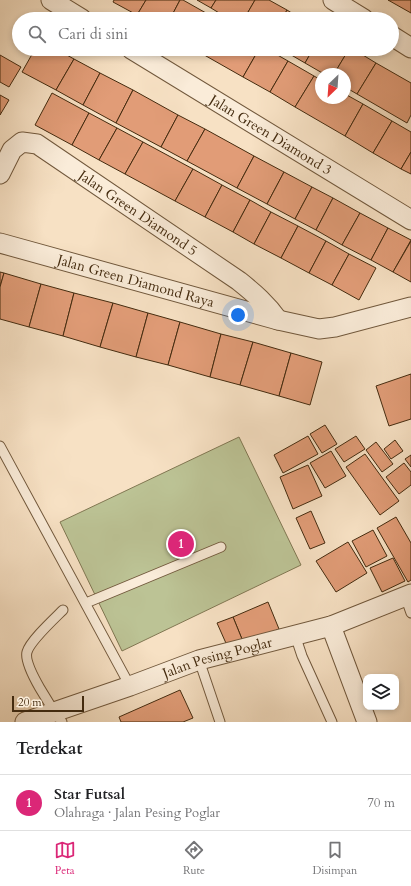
<!DOCTYPE html>
<html lang="id">
<meta charset="utf-8">
<style>
body{margin:0;font-family:Cardo,serif;background:#f6f6f6;color:#202124}
.controls{position:absolute;right:12px;bottom:12px;display:grid;overflow:hidden;border-radius:8px;box-shadow:0 2px 6px #0003}
.controls button{width:36px;height:36px;display:grid;place-items:center;padding:0;border:0;border-bottom:1px solid #e0e0e0;background:#fff;color:#202124;font:20px sans-serif}
.compass{position:absolute;left:315px;top:68px;width:36px;height:36px;border-radius:50%;background:#fff;box-shadow:0 2px 6px #0003;rotate:205deg}
.scale{position:absolute;left:12px;bottom:10px;width:72px;box-sizing:border-box;padding-left:4px;border:2px solid #442b0f;border-top:0;font-size:11px;line-height:14px;white-space:nowrap;color:#442b0f;-webkit-text-stroke:3px #faecd9;paint-order:stroke}
.you{position:absolute;left:238px;top:315px;width:14px;height:14px;margin:-10px;border:3px solid #fff;border-radius:50%;background:#1a73e8;box-shadow:0 0 0 6px #1a73e833}
.badge{display:grid;place-items:center;width:26px;height:26px;border-radius:50%;background:#db2777;color:#fff;font-size:13px;font-weight:700}
.pin{position:absolute;translate:-50% -50%;border:2px solid #fff;box-shadow:0 1px 4px #0006}
.list{margin:0;padding:0;list-style:none}
h2{display:flex;justify-content:space-between;align-items:center;height:52px;margin:0;padding:0 16px;font-size:17px}
h2 small{font-size:13px;font-weight:400;color:#757577}
.list li{display:grid;grid-template-columns:26px 1fr auto;gap:12px;align-items:center;box-sizing:border-box;height:56px;padding:0 16px;border-top:1px solid #e0e0e0}
.list b{display:block;font-size:15px;white-space:nowrap}
.list p{margin:0;font-size:13px;white-space:nowrap;color:#757577}
.list em{font-size:13px;font-style:normal;color:#757577}
.icon{flex:none;width:22px;height:22px;fill:none;stroke:currentColor;stroke-width:2;stroke-linecap:round;stroke-linejoin:round}
.map{position:relative;flex:none;width:411px;height:722px;overflow:hidden}
.search{position:absolute;background:#fff;box-shadow:0 2px 6px #0003;left:12px;right:12px;top:12px;height:44px;display:flex;align-items:center;gap:10px;box-sizing:border-box;padding:0 14px;border-radius:22px;color:#757577;font-size:15px}
.sheet{height:108px;background:#fff}
nav{display:flex;justify-content:space-around;align-items:center;box-sizing:border-box;height:56px;border-top:1px solid #e0e0e0;background:#fff;font-size:11px;color:#757577}
nav a{display:grid;justify-items:center;gap:2px}
nav .on{color:#db2777}
.map>svg:first-child{display:block}
</style>
<div class="map">
<svg width="411" height="722" viewBox="0 0 411 722">
<rect width="100%" height="100%" fill="#f7e1c4"/>
<filter id="stains"><feTurbulence type="fractalNoise" baseFrequency=".005" numOctaves="4"/><feColorMatrix values="0 0 0 0 .2 0 0 0 0 .09 0 0 0 0 .02 0 0 0 .5 -.17"/></filter>
<radialGradient id="worn" r=".72"><stop offset=".6" stop-color="#630" stop-opacity="0"/><stop offset="1" stop-color="#630" stop-opacity=".3"/></radialGradient>
<polygon fill="#bcc395" stroke="#807752" points="239,437 301,565 122,651 60,522"/>
<g fill="#e19c77" stroke="#442b0f">
<polygon points="114,0 146,0 137,15 113,2"/>
<polygon points="146,0 180,0 170,19 143,19 137,15"/>
<polygon points="180,0 183,0 206,13 203,19 170,19"/>
<polygon points="197,0 216,0 211,8"/>
<polygon points="216,0 255,0 244,19 229,19 211,8"/>
<polygon points="255,0 269,0 287,10 282,19 244,19"/>
<polygon points="388,0 411,0 411,13"/>
<polygon points="287,10 301,19 282,19"/>
<polygon points="206,13 216,19 203,19"/>
<polygon points="35,49 56,49 74,59 56,90 22,72"/>
<polygon points="195,49 210,49 206,56"/>
<polygon points="210,49 259,49 243,77 206,56"/>
<polygon points="259,49 267,49 288,61 270,92 243,77"/>
<polygon points="281,49 313,49 305,63"/>
<polygon points="313,49 349,49 334,74 324,74 305,63"/>
<polygon points="349,49 353,49 376,63 357,94 345,87 345,74 334,74"/>
<polygon points="0,55 21,67 9,87 0,82"/>
<polygon points="74,59 100,73 83,105 56,90"/>
<polygon points="288,61 314,76 295,107 270,92"/>
<polygon points="376,63 411,83 411,115 407,123 357,94"/>
<polygon points="100,73 133,90 116,123 83,105"/>
<polygon points="314,76 321,80 321,98 345,98 345,94 363,104 345,136 295,107"/>
<polygon points="133,90 178,115 161,147 116,123"/>
<polygon points="52,93 89,113 72,145 35,125"/>
<polygon points="0,95 9,100 0,115"/>
<polygon points="363,104 392,121 373,153 345,136"/>
<polygon points="89,113 117,128 99,160 72,145"/>
<polygon points="178,115 205,129 187,161 161,147"/>
<polygon points="392,121 411,132 411,152 401,169 373,153"/>
<polygon points="117,128 143,142 125,174 99,160"/>
<polygon points="205,129 254,156 237,188 187,161"/>
<polygon points="143,142 193,169 175,201 125,174"/>
<polygon points="411,152 411,174 401,169"/>
<polygon points="254,156 284,172 267,204 237,188"/>
<polygon points="193,169 222,185 205,217 175,201"/>
<polygon points="284,172 312,187 295,219 267,204"/>
<polygon points="222,185 250,200 233,232 205,217"/>
<polygon points="312,187 333,198 316,230 295,219"/>
<polygon points="333,198 360,213 342,245 316,230"/>
<polygon points="250,200 271,212 254,244 233,232"/>
<polygon points="271,212 298,226 281,258 254,244"/>
<polygon points="360,213 388,228 371,260 342,245"/>
<polygon points="298,226 326,241 309,273 281,258"/>
<polygon points="388,228 411,240 393,272 371,260"/>
<polygon points="326,241 349,254 332,285 309,273"/>
<polygon points="411,241 411,282 393,272"/>
<polygon points="349,254 376,268 359,300 332,285"/>
<polygon points="0,272 4,273 0,287"/>
<polygon points="4,273 41,284 29,327 0,319 0,287"/>
<polygon points="41,284 74,293 63,336 29,327"/>
<polygon points="74,293 113,303 100,347 63,336"/>
<polygon points="113,303 148,313 136,357 100,347"/>
<polygon points="148,313 180,322 168,365 136,357"/>
<polygon points="180,322 221,334 210,377 168,365"/>
<polygon points="221,334 253,342 240,385 210,377"/>
<polygon points="253,342 291,353 279,396 240,385"/>
<polygon points="291,353 322,362 310,405 279,396"/>
<polygon points="411,374 411,419 389,426 376,386"/>
<polygon points="325,425 337,444 322,453 310,434"/>
<polygon points="308,436 318,454 283,473 274,455"/>
<polygon points="356,436 365,449 344,462 335,449"/>
<polygon points="395,440 403,451 391,459 384,449"/>
<polygon points="376,442 393,464 382,472 366,450"/>
<polygon points="331,451 346,476 325,488 310,463"/>
<polygon points="365,454 399,501 380,515 346,467"/>
<polygon points="411,455 411,467 405,459"/>
<polygon points="404,463 411,472 411,485 399,494 386,477"/>
<polygon points="308,465 322,496 293,509 280,477"/>
<polygon points="311,511 325,543 310,549 296,518"/>
<polygon points="396,517 411,543 411,580 408,582 377,528"/>
<polygon points="373,530 387,556 366,567 352,541"/>
<polygon points="348,542 367,573 336,592 316,561"/>
<polygon points="393,558 405,581 382,592 370,568"/>
<polygon points="268,602 279,629 244,644 233,617"/>
<polygon points="233,617 244,644 229,650 217,623"/>
<polygon points="180,690 193,718 183,722 121,722 119,717"/>
</g>
<g fill="none" stroke-linecap="round" stroke-linejoin="round">
<g stroke="#71583c" stroke-width="11">
<g id="service">
<polyline points="0,446 130,686"/>
<polyline points="405,596 411,613"/>
<polyline points="86,603 221,547"/>
<polyline points="295,635 302,656 332,722"/>
<polyline points="199,660 220,722"/>
<path d="M62,722c-9,-12 -39,-56 -35,-70 3,-11 27,-33 36,-42"/>
</g>
</g>
<g stroke="#71583c" stroke-width="21">
<g id="minor">
<polyline points="51,0 82,19"/>
<polyline points="333,0 364,19"/>
<polyline points="392,36 411,48"/>
<path id="s1" d="M131,49l280,171"/>
<path id="s2" d="M0,174l12,-24 10,-8 15,2 202,137c15,12 28,23 39,39"/>
<path id="s3" d="M0,243l278,77 41,9 16,-2 76,-20"/>
<polyline points="331,626 367,722"/>
<path id="s4" d="M25,722l105,-36 69,-26 132,-34 80,-32"/>
</g>
</g>
<use href="#service" stroke="#faecd9" stroke-width="9"/>
<use href="#minor" stroke="#faecd9" stroke-width="19"/>
</g>
<g text-anchor="middle" dominant-baseline="central" stroke-width="4" stroke-linejoin="round" paint-order="stroke">
<g font-size="14" fill="#442b0f" stroke="#faecd9">
<text stroke="none"><textPath href="#s1" startOffset="164">Jalan Green Diamond 3</textPath></text>
<text stroke="none"><textPath href="#s2" startOffset="177">Jalan Green Diamond 5</textPath></text>
<text stroke="none"><textPath href="#s3" startOffset="141">Jalan Green Diamond Raya</textPath></text>
<text stroke="none"><textPath href="#s4" startOffset="203">Jalan Pesing Poglar</textPath></text>
</g>
</g>
<rect width="100%" height="100%" filter="url(#stains)"/>
<rect width="100%" height="100%" fill="url(#worn)"/>
</svg>
<div class="controls">
<button><svg class="icon" aria-label="layers" viewBox="0 0 24 24"><path d="M12 4l9 5-9 5-9-5zM3 14l9 5 9-5"/></svg></button>
</div>
<svg class="compass" viewBox="-18 -18 36 36"><path d="M0-13l5 13h-10z" fill="#e53935"/><path d="M0 13l5-13h-10z" fill="#757577"/></svg>
<div class="scale">20 m</div>
<div class="you"></div>
<div class="pin badge" style="left:181px;top:544px">1</div>
<div class="search"><svg class="icon" aria-label="search" viewBox="0 0 24 24"><circle cx="10" cy="10" r="6"/><path d="M15 15l6 6"/></svg>Cari di sini</div>
</div>
<section class="sheet">
<h2>Terdekat<small></small></h2>
<ul class="list">
<li><span class="badge">1</span><div><b>Star Futsal</b><p>Olahraga · Jalan Pesing Poglar</p></div><em>70 m</em></li>
</ul>
</section>
<nav>
<a class="on"><svg class="icon" aria-label="map" viewBox="0 0 24 24"><path d="M3 6l6-2 6 2 6-2v14l-6 2-6-2-6 2zM9 4v14M15 6v14"/></svg>Peta</a>
<a><svg class="icon" aria-label="directions" viewBox="0 0 24 24"><path d="M12 3l9 9-9 9-9-9zM9 14v-3h6M13 9l2 2-2 2"/></svg>Rute</a>
<a><svg class="icon" aria-label="saved" viewBox="0 0 24 24"><path d="M7 4h10v16l-5-4-5 4z"/></svg>Disimpan</a>
</nav>
